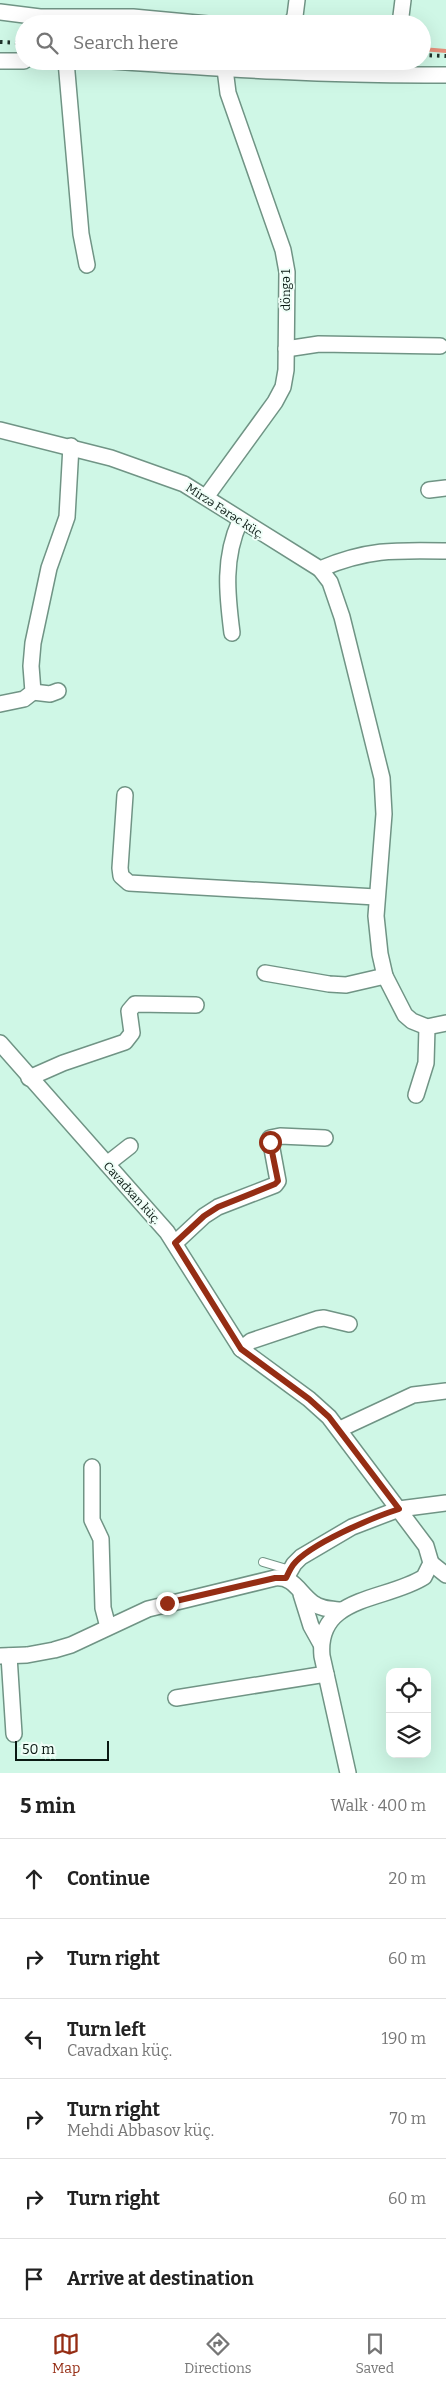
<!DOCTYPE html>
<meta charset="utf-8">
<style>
body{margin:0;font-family:Bitter,serif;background:#f6f6f6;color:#222}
.controls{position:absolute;right:15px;bottom:15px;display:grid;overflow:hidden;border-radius:10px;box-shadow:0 5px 20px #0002}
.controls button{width:45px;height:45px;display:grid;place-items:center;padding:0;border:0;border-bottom:1px solid #e0e0e0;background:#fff;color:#222;font:25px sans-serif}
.scale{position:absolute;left:15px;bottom:12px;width:94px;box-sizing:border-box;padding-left:5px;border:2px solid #0a1913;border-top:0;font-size:14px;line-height:18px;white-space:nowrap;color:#0a1913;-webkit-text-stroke:4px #eefef7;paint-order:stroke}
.stop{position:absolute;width:15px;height:15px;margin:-11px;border:4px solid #952d14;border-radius:50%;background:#fff}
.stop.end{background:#952d14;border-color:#fff;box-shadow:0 1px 5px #0008}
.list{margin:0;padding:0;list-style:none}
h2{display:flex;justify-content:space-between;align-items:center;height:65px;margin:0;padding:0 20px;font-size:21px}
h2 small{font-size:16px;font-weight:400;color:#767676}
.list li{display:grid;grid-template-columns:32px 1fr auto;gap:15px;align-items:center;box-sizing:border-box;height:80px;padding:0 20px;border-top:1px solid #e0e0e0}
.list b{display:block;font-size:19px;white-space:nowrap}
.list p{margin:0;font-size:16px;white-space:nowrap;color:#767676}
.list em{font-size:16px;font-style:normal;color:#767676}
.icon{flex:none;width:28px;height:28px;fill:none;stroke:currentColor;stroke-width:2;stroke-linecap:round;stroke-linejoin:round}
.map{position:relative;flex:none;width:446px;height:1773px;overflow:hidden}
.search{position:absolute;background:#fff;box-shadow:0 5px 20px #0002;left:15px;right:15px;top:15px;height:55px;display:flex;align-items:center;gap:12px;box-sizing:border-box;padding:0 18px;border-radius:28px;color:#767676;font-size:19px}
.sheet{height:545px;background:#fff}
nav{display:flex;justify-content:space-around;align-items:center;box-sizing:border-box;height:70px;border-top:1px solid #e0e0e0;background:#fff;font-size:14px;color:#767676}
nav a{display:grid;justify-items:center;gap:2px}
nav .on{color:#952d14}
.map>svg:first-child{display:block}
</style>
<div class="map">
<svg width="446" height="1773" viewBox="0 0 446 1773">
<rect width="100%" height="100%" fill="#cff7e6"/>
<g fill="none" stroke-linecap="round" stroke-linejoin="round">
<polyline stroke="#e68f7a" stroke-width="4" points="422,49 446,51"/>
<g stroke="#709485" stroke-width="10">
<polyline id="lane" points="263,1562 290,1570"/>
</g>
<g stroke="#709485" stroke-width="18">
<g id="street">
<polyline points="0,12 40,17 133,17 208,24"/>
<polyline points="291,24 295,16 297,0"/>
<polyline points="400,24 403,0"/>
<polyline points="0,61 24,61"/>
<polyline points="66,61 81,234 87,265"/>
<path d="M112,61c111,8 222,15 334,14"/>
<polyline points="286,349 319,344 440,346"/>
<path d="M0,430l111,28 73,26 136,85c47,-20 75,-19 126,-18"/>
<polyline points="429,490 446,488"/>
<polyline points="206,497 275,402 283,387 286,370 287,272 283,250 228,93 225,69"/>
<polyline points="320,569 330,582 342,617 382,778 384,814 376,916 380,954 385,976 405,1015 412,1021 427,1027 446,1023"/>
<path d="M232,633c-5,-39 -9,-75 8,-112"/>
<polyline points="33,692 50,694 58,691"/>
<polyline points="0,704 24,699 33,692 31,666 33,643 49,568 67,517 71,446"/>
<polyline points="125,795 120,868 121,876 129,883 376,897"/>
<polyline points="265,973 329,984 346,985 385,976"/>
<path d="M0,1043l167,189 74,117 68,50 20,18 97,129 5,17 -7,14c-37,24 -108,18 -102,79l26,117"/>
<polyline points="29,1078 63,1063 125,1042 132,1033 129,1011 135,1004 196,1005"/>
<polyline points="416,1095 426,1063 427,1027"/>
<polyline points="107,1164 130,1146"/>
<polyline points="175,1243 204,1216 218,1207 275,1185 278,1181 270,1138 280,1136 325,1138"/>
<polyline points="241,1349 251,1341 317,1319 324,1318 349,1324"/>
<polyline points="340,1429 413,1395 446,1391"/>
<polyline points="92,1467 92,1520 101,1539 103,1608 108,1627"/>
<polyline points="431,1563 446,1575"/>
<polyline points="286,1578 294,1564 301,1557 352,1527 399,1509 446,1503"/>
<polyline points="301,1594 311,1626 321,1644"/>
<path d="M0,1656l27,-1 27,-5 17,-5 77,-36 127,-31c19,-2 24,15 38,25 8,6 17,6 27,7"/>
<polyline points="9,1656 14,1734"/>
<polyline points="176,1698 326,1674"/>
</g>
</g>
<use href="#lane" stroke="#fff" stroke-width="8"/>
<use href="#street" stroke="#fff" stroke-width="15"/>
<g stroke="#20322a" stroke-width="4" stroke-dasharray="2.5 5" stroke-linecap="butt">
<polyline points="0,42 24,43"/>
<polyline points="422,55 446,56"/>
</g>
</g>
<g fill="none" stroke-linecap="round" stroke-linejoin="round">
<path stroke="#952d14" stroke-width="6" d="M167,1603l108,-25h11c2,-4 4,-9 7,-13 16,-21 81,-48 106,-56l-70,-92 -20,-18 -68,-50 -66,-106 29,-27 14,-9 57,-23 3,-3 -8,-39"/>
</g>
<g text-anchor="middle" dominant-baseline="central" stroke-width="4" stroke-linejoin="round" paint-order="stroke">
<g font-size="12" fill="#0a1913" stroke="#eefef7">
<text transform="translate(286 290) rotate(-90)">döngə 1</text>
<text transform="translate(225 511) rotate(33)">Mirzə Fərəc küç.</text>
<text transform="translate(132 1193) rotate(48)">Cavadxan küç.</text>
</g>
</g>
</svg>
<div class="controls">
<button><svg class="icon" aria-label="locate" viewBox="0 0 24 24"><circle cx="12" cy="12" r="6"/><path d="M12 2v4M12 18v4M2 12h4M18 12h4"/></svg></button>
<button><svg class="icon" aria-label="layers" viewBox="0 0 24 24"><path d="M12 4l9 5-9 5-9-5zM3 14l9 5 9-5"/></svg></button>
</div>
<div class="scale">50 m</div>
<div class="stop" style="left:270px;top:1142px"></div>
<div class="stop end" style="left:167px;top:1603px"></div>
<div class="search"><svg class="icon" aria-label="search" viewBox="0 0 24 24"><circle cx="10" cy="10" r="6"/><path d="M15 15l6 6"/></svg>Search here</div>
</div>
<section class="sheet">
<h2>5 min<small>Walk · 400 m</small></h2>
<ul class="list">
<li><svg class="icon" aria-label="ahead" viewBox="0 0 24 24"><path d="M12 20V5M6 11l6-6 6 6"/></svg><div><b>Continue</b></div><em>20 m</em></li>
<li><svg class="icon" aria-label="right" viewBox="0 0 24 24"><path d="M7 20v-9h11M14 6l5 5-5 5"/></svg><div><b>Turn right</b></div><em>60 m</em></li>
<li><svg class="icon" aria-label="left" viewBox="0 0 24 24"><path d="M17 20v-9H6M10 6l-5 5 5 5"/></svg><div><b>Turn left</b><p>Cavadxan küç.</p></div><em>190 m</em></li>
<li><svg class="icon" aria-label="right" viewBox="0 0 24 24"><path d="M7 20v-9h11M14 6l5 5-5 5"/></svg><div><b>Turn right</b><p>Mehdi Abbasov küç.</p></div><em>70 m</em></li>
<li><svg class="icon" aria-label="right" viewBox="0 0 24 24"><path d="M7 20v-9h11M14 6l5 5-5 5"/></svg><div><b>Turn right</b></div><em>60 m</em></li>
<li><svg class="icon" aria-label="arrive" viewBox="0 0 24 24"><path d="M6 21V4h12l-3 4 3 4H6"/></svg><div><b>Arrive at destination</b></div></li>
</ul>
</section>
<nav>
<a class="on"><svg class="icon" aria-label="map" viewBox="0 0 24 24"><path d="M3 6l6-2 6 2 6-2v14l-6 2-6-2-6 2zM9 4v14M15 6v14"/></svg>Map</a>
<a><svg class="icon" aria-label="directions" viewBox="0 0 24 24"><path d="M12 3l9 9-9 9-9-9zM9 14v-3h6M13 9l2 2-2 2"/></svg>Directions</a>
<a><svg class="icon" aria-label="saved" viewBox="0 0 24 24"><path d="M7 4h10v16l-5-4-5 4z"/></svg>Saved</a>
</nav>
